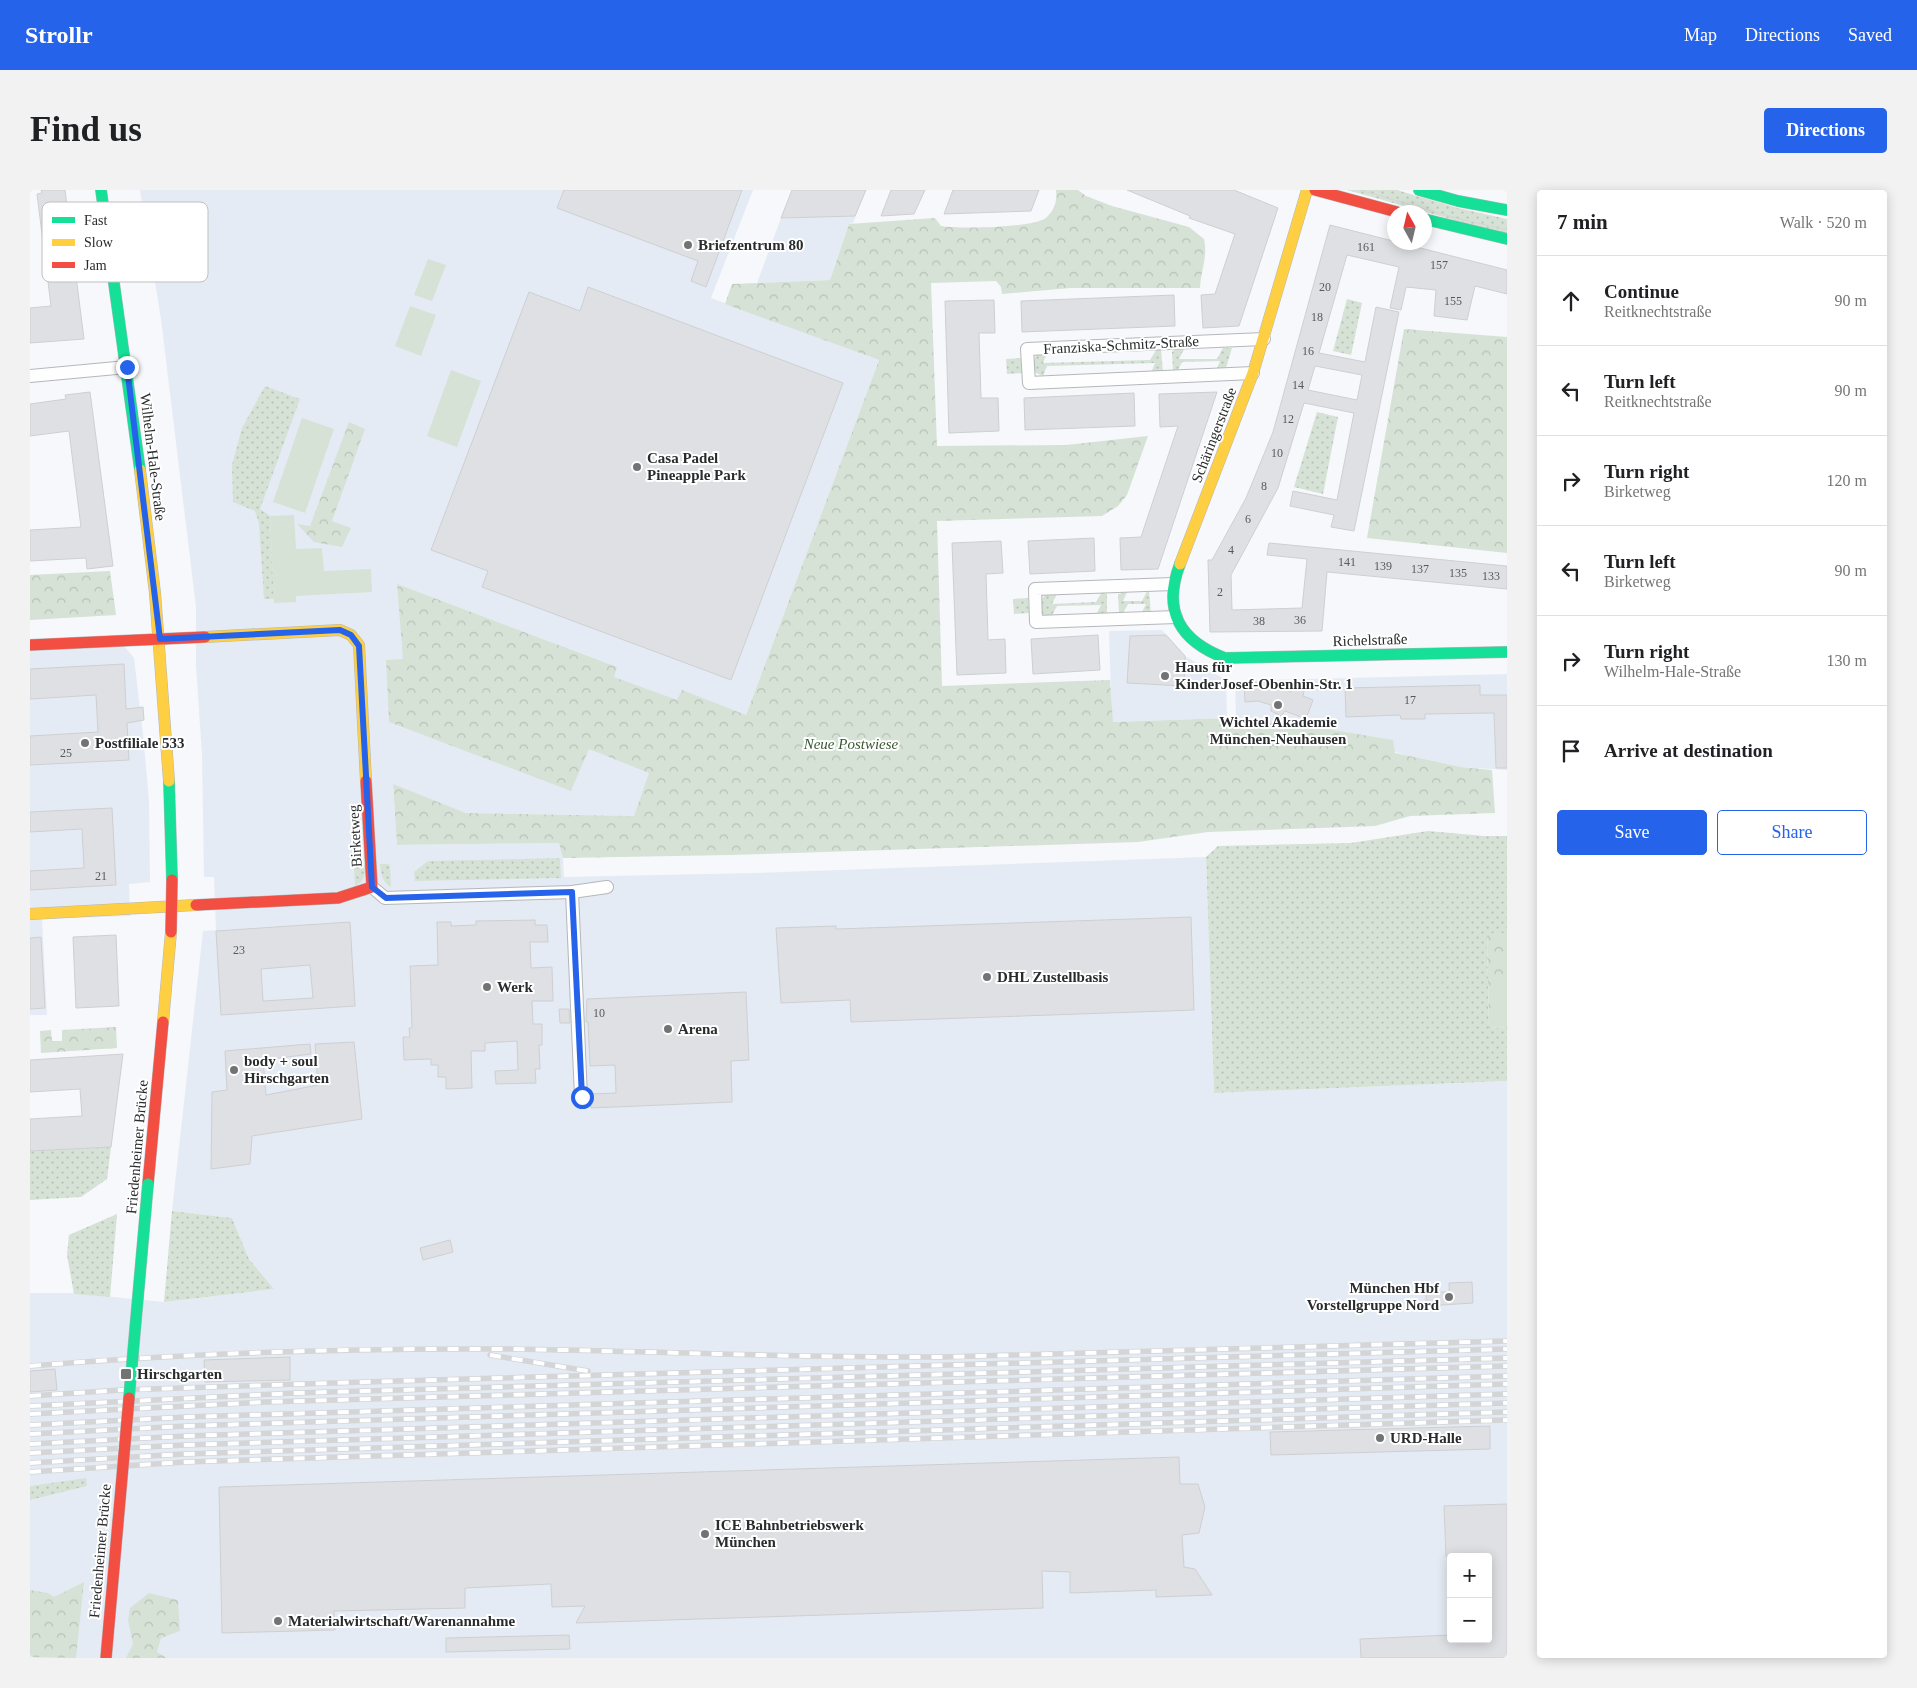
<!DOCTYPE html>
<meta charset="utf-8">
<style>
body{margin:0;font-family:"Times New Roman",serif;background:#f2f2f2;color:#202124}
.controls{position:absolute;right:15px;bottom:15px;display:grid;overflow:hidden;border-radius:5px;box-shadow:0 2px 12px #0003}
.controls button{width:45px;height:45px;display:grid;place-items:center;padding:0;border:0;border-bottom:1px solid #e0e0e0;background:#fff;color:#202124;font:25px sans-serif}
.compass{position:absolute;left:1357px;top:15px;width:45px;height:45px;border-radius:50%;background:#fff;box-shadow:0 2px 12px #0003;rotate:352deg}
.stop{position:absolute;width:15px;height:15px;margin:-11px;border:4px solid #2563eb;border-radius:50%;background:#fff}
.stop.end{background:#2563eb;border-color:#fff;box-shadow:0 1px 5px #0008}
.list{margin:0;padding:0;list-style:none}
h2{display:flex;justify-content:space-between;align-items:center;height:65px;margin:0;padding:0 20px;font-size:21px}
h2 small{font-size:16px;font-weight:400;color:#757577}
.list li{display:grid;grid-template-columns:32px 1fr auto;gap:15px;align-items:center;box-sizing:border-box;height:90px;padding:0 20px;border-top:1px solid #e0e0e0}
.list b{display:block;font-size:19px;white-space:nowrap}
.list p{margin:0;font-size:16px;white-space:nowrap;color:#757577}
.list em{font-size:16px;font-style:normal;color:#757577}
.actions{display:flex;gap:10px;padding:15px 20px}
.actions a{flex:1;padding:11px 0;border:1px solid #2563eb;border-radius:5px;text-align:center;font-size:18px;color:#2563eb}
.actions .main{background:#2563eb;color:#fff}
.icon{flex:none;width:28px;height:28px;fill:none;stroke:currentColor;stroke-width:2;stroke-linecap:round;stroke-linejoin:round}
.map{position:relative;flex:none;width:1477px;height:1468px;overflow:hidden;border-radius:5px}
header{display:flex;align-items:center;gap:30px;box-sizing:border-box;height:70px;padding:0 25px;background:#2563eb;color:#fff}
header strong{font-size:24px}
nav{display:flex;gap:28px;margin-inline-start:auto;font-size:18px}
.intro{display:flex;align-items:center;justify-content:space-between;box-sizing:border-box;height:120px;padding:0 30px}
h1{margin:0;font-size:35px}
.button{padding:12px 22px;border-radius:5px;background:#2563eb;color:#fff;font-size:18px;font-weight:700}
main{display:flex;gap:30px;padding:0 30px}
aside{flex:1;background:#fff;border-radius:5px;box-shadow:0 2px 12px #0003}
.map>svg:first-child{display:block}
</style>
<header>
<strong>Strollr</strong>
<nav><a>Map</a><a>Directions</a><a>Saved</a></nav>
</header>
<div class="intro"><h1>Find us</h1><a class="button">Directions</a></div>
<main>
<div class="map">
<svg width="1477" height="1468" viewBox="0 0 1477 1468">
<defs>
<pattern id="grass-dots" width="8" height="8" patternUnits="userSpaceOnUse" patternTransform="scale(1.25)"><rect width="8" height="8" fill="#d6e2d6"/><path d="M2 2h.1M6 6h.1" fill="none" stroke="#b8c2b8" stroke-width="1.8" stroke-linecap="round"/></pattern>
<pattern id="forest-crowns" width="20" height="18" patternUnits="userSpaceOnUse" patternTransform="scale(1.25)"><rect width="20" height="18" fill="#d6e2d6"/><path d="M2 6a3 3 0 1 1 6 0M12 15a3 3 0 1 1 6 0" fill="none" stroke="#b8c2b8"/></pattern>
</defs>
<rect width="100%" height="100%" fill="#f6f8fb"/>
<g fill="#e5ebf4" fill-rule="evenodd">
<path d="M110,0h613l-42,108 168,62 -133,355 -112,101 -168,-3 -73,-28 4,60 163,-2 3,15 1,19 191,-4 451,-16 8,236 293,-12v577h-1477v-365h41l93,9 110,-13 -25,-30 -17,-41 -60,-7 31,-280 13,-1 -2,-53h-10l-2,-122 -6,-90v-58l-35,-288zM1421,1367h37v82h-37z"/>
<polygon points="795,0 836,0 823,33 819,34 800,90 727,93 751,28 785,27"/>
<polygon points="1132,440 1155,466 1196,490 1197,528 1082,532 1079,441"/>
<polygon points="94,456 104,468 114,554 119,612 120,692 99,694 100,726 12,729 17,825 0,825 0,461"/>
<polygon points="1477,484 1477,580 1431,577 1387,569 1291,538 1206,529 1205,491"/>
</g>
<g fill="url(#grass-dots)">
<polygon points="1317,0 1367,0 1428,18 1477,29 1477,45"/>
<polygon points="1317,109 1332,113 1321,165 1303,161"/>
<polygon points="1193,158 1202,158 1195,181 1186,181 1190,171 1152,172 1147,182 1143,180 1142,162 1144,160 1154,159 1149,169 1187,169"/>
<polygon points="1126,160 1131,160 1133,182 1121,183 1125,173 1017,176 1013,186 1004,182 1002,171 1007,165 1017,163 1013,173 1120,170"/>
<polygon points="991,168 992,183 977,184 976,169"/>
<polygon points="235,196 270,209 230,319 240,326 244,409 234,409 229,333 225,321 203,312 202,275 212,238"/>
<polygon points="1287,222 1308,227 1293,304 1264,297"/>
<polygon points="1117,401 1119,401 1121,424 1111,424 1116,414 1098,414 1092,425 1089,422 1088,404 1097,402 1093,411 1112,411"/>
<polygon points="1072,402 1077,404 1077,422 1073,425 1066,425 1071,415 1027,416 1021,427 1016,427 1010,421 1010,411 1015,405 1027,404 1022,414 1066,412"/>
<polygon points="998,408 999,423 984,424 983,409"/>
<polygon points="1398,641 1454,646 1477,646 1477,743 1457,743 1459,838 1477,837 1477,891 1184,903 1176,667 1188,656 1321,653"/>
<polygon points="530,668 531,688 385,691 384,682 398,671"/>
<path d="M350,674h8l2,2 1,21c-9,-5 -10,-13 -11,-23z"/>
<path d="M327,675h8c0,10 0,16 -10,21l-1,-17z"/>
<polygon points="81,957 77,989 51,1007 0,1010 0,961"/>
<polygon points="142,1021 202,1028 219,1069 244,1099 134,1112"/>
<polygon points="87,1024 80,1107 44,1104 37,1065 39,1045"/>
<polygon points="56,1288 57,1296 0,1310 0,1296"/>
</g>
<g fill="url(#forest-crowns)">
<path d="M1026,0h22l8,6 26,10 77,21 15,12c4,18 -3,30 -4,49h-129l-69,6 -1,-7 -5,-6 -65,2 6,163 129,-1 82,-9 -21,59 -9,11 -16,10 -165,5 5,165 168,-6 3,42 114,-4 94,10 72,12 2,13 66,14 31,3 3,43 -85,3 -35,10 -167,6 -70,10 -408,13 -167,3 -4,-15 -162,2 -4,-61 73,29 168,3 15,-43 -60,-24 -18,42 -182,-69 -3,-62 17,-1 -6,-75 217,82 3,1 -3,10 63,23 5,-10 64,25 133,-355 -154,-56 7,-20 98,-4 19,-56 86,-6 6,8c18,3 91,2 105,-8 9,-8 11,-17 10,-28z"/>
<polygon points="1374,139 1477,147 1477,363 1337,348"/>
<polygon points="319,232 335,239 302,331 321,338 312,357 284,352 267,334 280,336"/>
<polygon points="80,381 86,425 0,430 0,385"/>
<polygon points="1457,743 1477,743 1477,837 1459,838"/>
<polygon points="86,837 87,858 11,863 10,841 21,840 22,851 32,851 32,840"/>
<polygon points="54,1392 46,1468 0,1467 0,1400 18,1403 24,1407"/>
<polygon points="119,1403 148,1410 150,1441 131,1448 127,1462 137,1468 96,1468 103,1454 98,1431 100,1418"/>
</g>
<g fill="#d6e2d6">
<polygon points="398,69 416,75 402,111 384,105"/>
<polygon points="380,116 406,125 391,166 365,156"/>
<polygon points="421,180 451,191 427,257 397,246"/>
<polygon points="272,228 304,239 275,323 243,312"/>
<polygon points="264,325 266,359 292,358 294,381 341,379 342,402 266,406 266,412 244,413 240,326"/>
<polygon points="1462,799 1477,799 1477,832 1463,833"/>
</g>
<g fill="#dfe0e3" stroke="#cecfd2" fill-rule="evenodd">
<polygon points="11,0 35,0 54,149 0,153 0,118 21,116 7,4 12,3"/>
<polygon points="534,0 712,0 676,97 661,91 668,71 527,18"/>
<polygon points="762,0 836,0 825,26 751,28"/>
<polygon points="861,0 895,0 884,24 851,26"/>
<polygon points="923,0 1009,0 1001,21 914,24"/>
<polygon points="1097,0 1204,0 1248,18 1209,136 1173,138 1171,105 1185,104 1205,44 1159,28 1160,26"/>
<path d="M1300,35l177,45v24l-32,-8 -8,34 -33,-4 2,-26 -30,-3 -5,23 -11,-2 9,-41 -52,-12 -28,98 46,9 11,-55 23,5 -45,219 -23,-4 3,-12 -44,-9 3,-15 44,9 17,-87 -50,-10 -26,85 -47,87 1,35 70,-2 5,-49 -40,-4 2,-12 238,23v23l-180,-17 -5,59 -112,1 -2,-72h4l34,-62 27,-66zM1285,176l47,9 -5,25 -49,-10z"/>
<polygon points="558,97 813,193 701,490 452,397 458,381 401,360 499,102 550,121"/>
<polygon points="1144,105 1145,136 992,142 991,111"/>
<polygon points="964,110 965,143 949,143 951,208 968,208 969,241 919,243 915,111"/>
<polygon points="60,202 83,376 57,379 56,368 0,371 0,340 51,337 39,241 0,246 0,214 36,209 35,205"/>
<polygon points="1187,202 1128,379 1091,380 1090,348 1111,347 1148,236 1130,237 1129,204"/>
<polygon points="1104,203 1105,236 995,240 994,208"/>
<polygon points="1064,348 1065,381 1000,384 998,351"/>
<polygon points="971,351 973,383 956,384 958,450 975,449 976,483 927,485 922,353"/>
<polygon points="1068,445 1070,480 1003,484 1001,449"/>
<polygon points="1136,445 1155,466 1154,496 1097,493 1100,446"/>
<polygon points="94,474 96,519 113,517 114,530 97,533 99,570 0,575 0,546 68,542 66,505 0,509 0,479"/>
<polygon points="1234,492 1261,502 1263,497 1274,501 1273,506 1283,510 1276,529 1255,521 1251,526 1241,521 1241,515 1228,511 1215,512 1214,493"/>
<polygon points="1450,495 1450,505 1477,505 1477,578 1466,578 1464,523 1395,524 1395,529 1371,529 1370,525 1316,527 1315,498"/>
<polygon points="82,618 86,695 0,700 0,681 54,678 52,639 0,642 0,622"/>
<polygon points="1161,727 1164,820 821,832 820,810 751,813 746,738 806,736 806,739"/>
<polygon points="505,730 505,735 517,735 518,752 500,752 501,778 522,777 523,811 502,811 503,834 512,834 512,855 509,855 510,879 505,879 506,893 466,894 465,881 488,880 487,851 455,853 455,861 441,861 442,898 416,899 416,887 408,887 408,875 401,875 401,869 374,870 373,847 380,847 379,838 382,838 380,776 408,775 407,732 421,732 421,736 446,735 446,731"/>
<path d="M320,732l5,84 -134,9 -5,-84zM280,775l3,33 -50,3 -2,-32z"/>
<polygon points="86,745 89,816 46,818 43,747"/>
<polygon points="11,747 15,818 0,819 0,748"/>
<polygon points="716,802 719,870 701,871 702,912 561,918 560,904 586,903 585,875 560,876 558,832 556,832 557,809"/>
<polygon points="529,819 539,819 540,833 530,833"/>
<polygon points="324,852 332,929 222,946 220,974 181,979 182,902 197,900 195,861 280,854 281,864 233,870 236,905 288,895 285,854"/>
<polygon points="93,864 81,957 0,961 0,929 52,926 50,899 0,902 0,870"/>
<polygon points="420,1050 423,1062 393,1070 390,1058"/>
<polygon points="1442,1092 1443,1113 1396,1116 1396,1102 1419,1102 1419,1093"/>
<polygon points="260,1167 260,1190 175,1192 174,1170"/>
<polygon points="25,1179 27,1200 0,1202 0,1181"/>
<polygon points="1460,1236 1460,1259 1241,1265 1240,1242"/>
<polygon points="1149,1267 1150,1294 1168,1294 1175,1317 1169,1343 1152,1345 1154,1377 1165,1379 1182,1405 1126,1407 1126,1400 1040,1403 1040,1382 1012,1381 1013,1418 546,1433 555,1416 522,1417 521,1394 435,1398 435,1418 304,1421 305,1440 192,1443 189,1297"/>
<polygon points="1477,1314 1477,1468 1331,1468 1330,1449 1421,1445 1421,1449 1458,1449 1458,1367 1416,1367 1414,1316"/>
<polygon points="539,1445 540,1459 416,1462 416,1448"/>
</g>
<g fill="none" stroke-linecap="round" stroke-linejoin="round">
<g stroke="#b5b7ba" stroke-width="14">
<g id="street">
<polyline points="1223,183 999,193 997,159 1234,149"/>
<polyline points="0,186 97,177"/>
<polyline points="1143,394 1005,399 1006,432 1146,427"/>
<polyline points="342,697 355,708 542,702 577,697"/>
<polyline points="542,702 551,907"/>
</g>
</g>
<g stroke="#b5b7ba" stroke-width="12">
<g id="fast">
<polyline points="71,0 110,280"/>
<polyline points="1389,0 1428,11 1477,20"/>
<polyline points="1394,29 1477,49"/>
<path d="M1150,374c-18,47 0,77 45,94l282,-6"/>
<polyline points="139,591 142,690"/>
</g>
</g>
<g stroke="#b5b7ba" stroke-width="12">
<g id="slow">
<polyline points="110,280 125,403 139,591"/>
<polyline points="1150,374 1223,183 1277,0"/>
<polyline points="175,447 310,440 321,445 329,455 336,591"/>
<polyline points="0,724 166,715"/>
<polyline points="133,832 141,742"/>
</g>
</g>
<g stroke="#b5b7ba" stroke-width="12">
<g id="jam">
<polyline points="1285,0 1367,22"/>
<polyline points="0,455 175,447"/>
<polyline points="166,715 308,708 342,697 336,591"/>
<polyline points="118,994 133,832"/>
</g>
</g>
<use href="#street" stroke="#fefefe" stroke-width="12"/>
<use href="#fast" stroke="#16e098" stroke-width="11"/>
<use href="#slow" stroke="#ffcf43" stroke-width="11"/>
<use href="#jam" stroke="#f24e42" stroke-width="11"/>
<polyline stroke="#d4d5d6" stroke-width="1" points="1330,0 1426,28 1477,40"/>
<g stroke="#d4d5d6" stroke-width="5.5">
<g id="rail">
<polyline points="460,1165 558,1181"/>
<path d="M0,1176c159,-13 318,-18 477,-17 145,2 291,9 436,8l564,-16"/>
<polyline points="0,1206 91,1200 334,1192 1477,1159"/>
<polyline points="0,1216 266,1203 1477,1168"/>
<polyline points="0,1224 236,1212 1477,1176"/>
<polyline points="0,1235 157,1227 1477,1186"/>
<polyline points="0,1244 157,1236 1477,1194"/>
<polyline points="0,1254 156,1246 1477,1204"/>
<polyline points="0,1263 155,1255 1477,1213"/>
<polyline points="0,1273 154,1264 1477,1222"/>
<polyline points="0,1282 156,1272 1477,1230"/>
</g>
</g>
<use href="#rail" stroke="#fff" stroke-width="4" stroke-dasharray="11" stroke-linecap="butt"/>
<g stroke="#b5b7ba" stroke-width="12" stroke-linecap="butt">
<polyline id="fast-bridge" points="99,1208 118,994"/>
</g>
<g stroke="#b5b7ba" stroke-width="12" stroke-linecap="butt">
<g id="jam-bridge">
<polyline points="141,742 142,690"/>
<polyline points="76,1468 99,1208"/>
</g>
</g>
<use href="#fast-bridge" stroke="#16e098" stroke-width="11"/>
<use href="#jam-bridge" stroke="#f24e42" stroke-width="11"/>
</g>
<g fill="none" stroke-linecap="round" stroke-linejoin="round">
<polyline stroke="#2563eb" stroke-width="6" points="97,177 130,449 310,440 321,445 329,456 342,697 356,708 542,702 552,907"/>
</g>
<g fill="#717375" stroke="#fff" stroke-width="2">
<circle cx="658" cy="55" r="5"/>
<circle cx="607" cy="277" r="5"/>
<circle cx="1135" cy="486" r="5"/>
<circle cx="1248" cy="515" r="5"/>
<circle cx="55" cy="553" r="5"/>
<circle cx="957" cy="787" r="5"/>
<circle cx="457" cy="797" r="5"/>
<circle cx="638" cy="839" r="5"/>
<circle cx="204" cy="880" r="5"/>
<circle cx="1419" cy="1107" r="5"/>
<rect x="90" y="1178" width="12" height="12" rx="2.5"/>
<circle cx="1350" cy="1248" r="5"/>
<circle cx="675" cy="1344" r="5"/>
<circle cx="248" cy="1431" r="5"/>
</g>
<g text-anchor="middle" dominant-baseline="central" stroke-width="4" stroke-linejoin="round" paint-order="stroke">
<g font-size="12" fill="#58595c">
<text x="1336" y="57">161</text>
<text x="1409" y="75">157</text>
<text x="1295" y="97">20</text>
<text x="1423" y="111">155</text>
<text x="1287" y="127">18</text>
<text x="1278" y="161">16</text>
<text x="1268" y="195">14</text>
<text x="1258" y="229">12</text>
<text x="1247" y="263">10</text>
<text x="1234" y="296">8</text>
<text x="1218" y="329">6</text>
<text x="1201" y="360">4</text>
<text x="1317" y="372">141</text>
<text x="1353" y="376">139</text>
<text x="1390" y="379">137</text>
<text x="1428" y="383">135</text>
<text x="1461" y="386">133</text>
<text x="1190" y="402">2</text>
<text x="1270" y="430">36</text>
<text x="1229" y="431">38</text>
<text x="1380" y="510">17</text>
<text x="36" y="563">25</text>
<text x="71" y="686">21</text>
<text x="209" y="760">23</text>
<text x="569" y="823">10</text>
</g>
<g font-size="15" font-weight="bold" fill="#292b2d" stroke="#fff" text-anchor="start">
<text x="668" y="55">Briefzentrum 80</text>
<text x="617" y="268">Casa Padel<tspan x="617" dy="17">Pineapple Park</tspan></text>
<text x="1145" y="477">Haus für<tspan x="1145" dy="17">KinderJosef-Obenhin-Str. 1</tspan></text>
<text x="1248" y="532" text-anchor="middle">Wichtel Akademie<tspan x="1248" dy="17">München-Neuhausen</tspan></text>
<text x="65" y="553">Postfiliale 533</text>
<text x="967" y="787">DHL Zustellbasis</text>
<text x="467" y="797">Werk</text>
<text x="648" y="839">Arena</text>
<text x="214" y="871">body + soul<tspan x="214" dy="17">Hirschgarten</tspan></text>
<text x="1409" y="1098" text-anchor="end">München Hbf<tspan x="1409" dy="17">Vorstellgruppe Nord</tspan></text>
<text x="107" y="1184">Hirschgarten</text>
<text x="1360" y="1248">URD-Halle</text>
<text x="685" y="1335">ICE Bahnbetriebswerk<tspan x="685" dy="17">München</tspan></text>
<text x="258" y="1431">Materialwirtschaft/Warenannahme</text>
</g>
<g font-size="15" fill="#292b2d" stroke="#fff">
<text transform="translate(1091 155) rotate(-3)">Franziska-Schmitz-Straße</text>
<text transform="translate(1184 245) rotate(-69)">Schäringerstraße</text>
<text transform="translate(123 267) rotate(83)">Wilhelm-Hale-Straße</text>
<text transform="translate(1340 450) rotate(-2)">Richelstraße</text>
<text transform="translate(325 646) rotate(-93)">Birketweg</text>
<text transform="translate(107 957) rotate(-85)">Friedenheimer Brücke</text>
<text transform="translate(70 1361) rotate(-85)">Friedenheimer Brücke</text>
</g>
<g font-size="15" font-style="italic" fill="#375631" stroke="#fff">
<text x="821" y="554">Neue Postwiese</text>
</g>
</g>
<rect x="12" y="12" width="166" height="80" rx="8" fill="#fff" stroke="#bfbfc0" stroke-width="1"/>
<rect x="22" y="27" width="23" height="6" fill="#16e098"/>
<rect x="22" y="49" width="23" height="7" fill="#ffcf43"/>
<rect x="22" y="72" width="23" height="6" fill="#f24e42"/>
<g font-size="14" fill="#292b2d">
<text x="54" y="35">Fast</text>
<text x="54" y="57">Slow</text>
<text x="54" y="80">Jam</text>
</g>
</svg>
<div class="controls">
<button>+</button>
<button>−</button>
</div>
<svg class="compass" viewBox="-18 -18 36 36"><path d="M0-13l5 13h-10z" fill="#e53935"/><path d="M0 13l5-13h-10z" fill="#757577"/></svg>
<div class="stop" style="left:552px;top:907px"></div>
<div class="stop end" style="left:97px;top:177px"></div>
</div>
<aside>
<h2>7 min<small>Walk · 520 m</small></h2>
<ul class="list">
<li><svg class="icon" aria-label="ahead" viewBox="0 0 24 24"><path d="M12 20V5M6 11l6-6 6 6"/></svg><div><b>Continue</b><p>Reitknechtstraße</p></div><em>90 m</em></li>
<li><svg class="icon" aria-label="left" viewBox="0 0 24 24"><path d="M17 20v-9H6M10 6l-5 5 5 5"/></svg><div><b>Turn left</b><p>Reitknechtstraße</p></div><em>90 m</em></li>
<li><svg class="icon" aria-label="right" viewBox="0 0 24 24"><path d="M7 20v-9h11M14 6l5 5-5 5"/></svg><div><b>Turn right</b><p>Birketweg</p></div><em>120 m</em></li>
<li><svg class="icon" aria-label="left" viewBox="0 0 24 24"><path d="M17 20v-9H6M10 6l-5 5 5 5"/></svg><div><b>Turn left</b><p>Birketweg</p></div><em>90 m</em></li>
<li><svg class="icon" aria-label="right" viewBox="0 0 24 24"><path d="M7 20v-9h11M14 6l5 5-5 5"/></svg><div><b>Turn right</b><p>Wilhelm-Hale-Straße</p></div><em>130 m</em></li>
<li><svg class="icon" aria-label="arrive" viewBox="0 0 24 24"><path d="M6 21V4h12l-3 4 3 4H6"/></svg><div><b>Arrive at destination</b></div></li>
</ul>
<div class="actions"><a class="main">Save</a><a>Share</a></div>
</aside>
</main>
